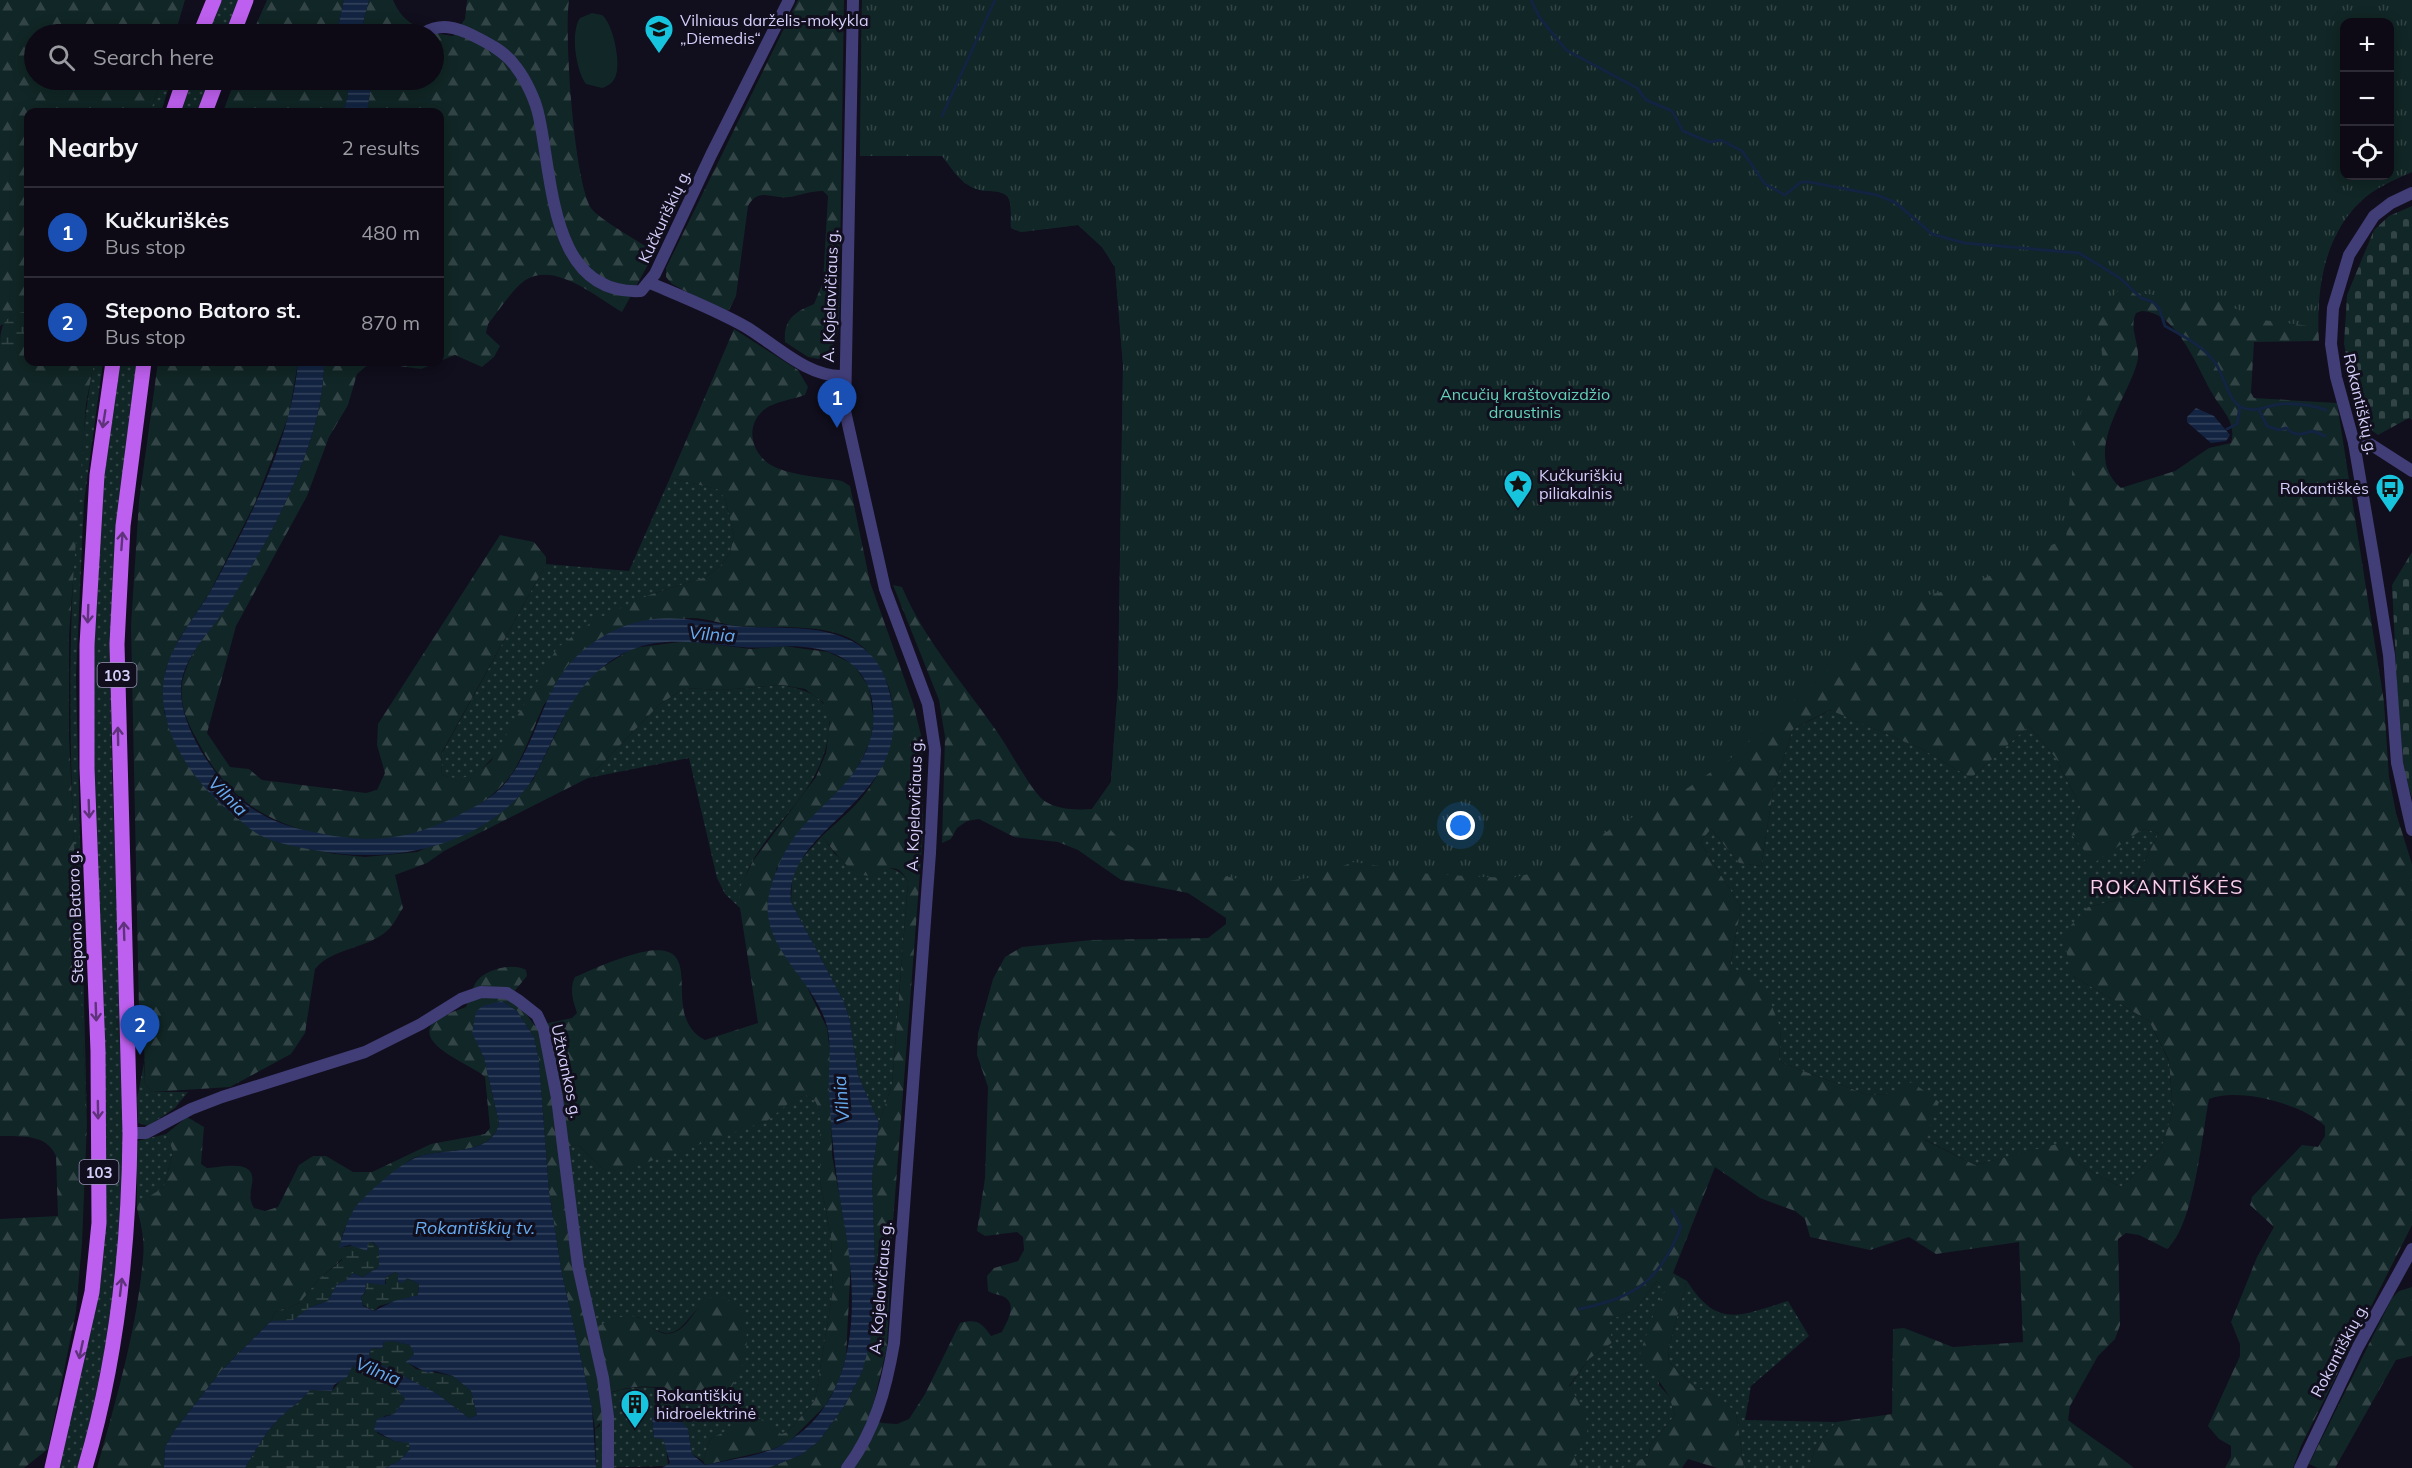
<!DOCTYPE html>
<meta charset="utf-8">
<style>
body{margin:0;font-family:Mulish,sans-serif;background:#1b1823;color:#f1f3f6}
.controls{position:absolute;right:18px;top:18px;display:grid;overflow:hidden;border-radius:12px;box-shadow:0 3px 15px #0003}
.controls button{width:54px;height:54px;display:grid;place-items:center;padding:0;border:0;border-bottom:2px solid #2d2b35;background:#0d0a16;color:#f1f3f6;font:30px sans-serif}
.you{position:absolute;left:1461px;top:826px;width:21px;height:21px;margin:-15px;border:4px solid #fff;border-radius:50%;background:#1a73e8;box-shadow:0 0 0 9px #1a73e833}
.badge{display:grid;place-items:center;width:39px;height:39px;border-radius:50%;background:#16c4de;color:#fff;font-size:20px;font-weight:700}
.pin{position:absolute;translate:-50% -50px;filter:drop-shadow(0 2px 3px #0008)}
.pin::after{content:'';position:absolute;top:32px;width:21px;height:18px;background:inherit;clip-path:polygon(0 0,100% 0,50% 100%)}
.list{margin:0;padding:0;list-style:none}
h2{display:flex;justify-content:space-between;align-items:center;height:78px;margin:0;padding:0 24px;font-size:26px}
h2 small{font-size:20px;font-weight:400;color:#9a9aa1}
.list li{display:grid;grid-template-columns:39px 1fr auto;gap:18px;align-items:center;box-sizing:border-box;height:90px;padding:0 24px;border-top:2px solid #2d2b35}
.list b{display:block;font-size:22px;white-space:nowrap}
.list p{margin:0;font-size:20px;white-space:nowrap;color:#9a9aa1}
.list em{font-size:20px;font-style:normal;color:#9a9aa1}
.icon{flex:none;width:33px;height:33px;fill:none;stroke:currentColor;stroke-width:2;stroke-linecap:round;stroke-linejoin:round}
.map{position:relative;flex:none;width:2412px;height:1468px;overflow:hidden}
.search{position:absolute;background:#0d0a16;box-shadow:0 3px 15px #0003;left:24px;top:24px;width:420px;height:66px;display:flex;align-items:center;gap:15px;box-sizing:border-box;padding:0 21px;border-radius:33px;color:#9a9aa1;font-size:22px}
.panel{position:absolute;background:#0d0a16;box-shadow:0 3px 15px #0003;left:24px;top:108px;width:420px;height:258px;border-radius:12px}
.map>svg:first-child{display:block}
</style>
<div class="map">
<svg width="2412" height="1468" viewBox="0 0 2412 1468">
<defs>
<pattern id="grass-dots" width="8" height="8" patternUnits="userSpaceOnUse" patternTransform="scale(1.5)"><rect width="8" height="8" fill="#112626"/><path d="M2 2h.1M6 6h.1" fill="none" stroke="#334446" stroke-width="1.8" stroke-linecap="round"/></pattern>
<pattern id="forest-firs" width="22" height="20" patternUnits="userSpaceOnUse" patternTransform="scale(1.5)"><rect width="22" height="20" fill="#112626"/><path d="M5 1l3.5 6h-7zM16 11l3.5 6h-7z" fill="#334446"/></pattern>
<pattern id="wetland-marsh" width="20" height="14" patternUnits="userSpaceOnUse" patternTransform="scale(1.5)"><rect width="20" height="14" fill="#112626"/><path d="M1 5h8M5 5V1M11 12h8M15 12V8" fill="none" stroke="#334446"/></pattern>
<pattern id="cemetery-stones" width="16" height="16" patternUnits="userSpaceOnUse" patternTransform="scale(1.5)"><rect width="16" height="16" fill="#112626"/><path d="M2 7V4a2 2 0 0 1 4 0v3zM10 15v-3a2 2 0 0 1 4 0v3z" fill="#334446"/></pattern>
<pattern id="park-tufts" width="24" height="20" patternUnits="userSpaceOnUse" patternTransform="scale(1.5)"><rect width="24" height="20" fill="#112626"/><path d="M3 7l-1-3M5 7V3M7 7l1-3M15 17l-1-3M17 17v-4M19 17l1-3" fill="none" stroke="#334446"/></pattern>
<pattern id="water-rules" width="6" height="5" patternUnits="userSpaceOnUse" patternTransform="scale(1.5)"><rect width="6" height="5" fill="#122441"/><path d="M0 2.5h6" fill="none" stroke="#34435d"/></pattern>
</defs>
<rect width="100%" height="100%" fill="#110e1d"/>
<g fill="url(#grass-dots)">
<polygon points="219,0 239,0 226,34 206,34"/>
<polygon points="161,80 171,80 161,112 150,112"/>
<polygon points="190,80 210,80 199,112 182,112"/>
<path d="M94,362h9l-19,140 -8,174 11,447c-9,-203 -26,-406 -10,-608 4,-52 7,-103 17,-153z"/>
<path d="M119,362h19c-18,114 -28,228 -27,344 1,175 21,351 9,526 -6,80 -22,158 -41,236h-20l41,-190 -8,-593 9,-188z"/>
<polygon points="670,478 718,489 725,498 734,535 730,553 721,565 706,577 649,595 476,775 459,780 442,775 441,755 546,564 629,571"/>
<path d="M781,685c29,5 52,13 48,48 -9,57 -48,81 -76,127 -9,16 -13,30 -13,48l-15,-14 -8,-16 -28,-120 -101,20 72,-74 25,-16 36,2z"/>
<polygon points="1831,710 1922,749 1971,778 2029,726 2055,757 2081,808 2072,835 2094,862 2143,829 2159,833 2141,868 2134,896 2088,907 2073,976 2149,1021 2169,1061 2173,1111 2161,1149 2121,1187 2085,1168 2061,1144 1975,1165 1924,1139 1891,1094 1868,1095 1779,1062 1781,1029 1730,966 1741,907 1700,842 1711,829 1739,863 1761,866 1773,791 1793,729"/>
<path d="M822,836l13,18 19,17c20,-2 43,-10 54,11l-16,203 -13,38 -21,-48 -8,-54 -6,-19 -53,-100 1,-26 5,-12z"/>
<polygon points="144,1063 145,1084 152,1092 188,1092 175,1108 148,1126 138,1123 137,1098"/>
<path d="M806,1095l9,6 5,10v70l11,55 2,54 -18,110 -27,32 -7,2 -7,-3 -12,-12 -52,20 -7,22 -11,-7 -4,-25 -36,-12 2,21 9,1 3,4 2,23 -72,2 -1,-39 5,-3 1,-30c31,-12 60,-12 91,2l31,-100c-40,-1 -35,64 -85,19l-51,16 -20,-103 -7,-83 18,-2 25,24 164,-48 26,-22z"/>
<polygon points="166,1134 173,1151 164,1187 137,1208 137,1141"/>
<polygon points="1657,1281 1666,1291 1652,1319 1659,1385 1669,1396 1675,1415 1651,1444 1648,1456 1623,1468 1579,1468 1574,1456 1569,1387 1589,1359 1613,1342 1606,1321 1635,1310"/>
<path d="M1687,1281c31,49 54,34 101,20l21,35 -58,50 -6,34 91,2 -21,25 -5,21h-66l-8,-55 -13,-12 -31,-16 -23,-23 -1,-12z"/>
</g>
<g fill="url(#forest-firs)" fill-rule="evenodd">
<polygon points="0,0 185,0 175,34 34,34 34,80 161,80 150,112 28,112 28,311 0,326"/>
<polygon points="267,0 344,0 338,27 339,34 252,34"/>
<path d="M369,0h24c11,27 33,32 60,36l12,-17 2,-19h102c-5,35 5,180 22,208 6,10 52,36 64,44l-33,60c-26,-15 -68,-52 -98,-31 -13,10 -25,30 -36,43l-2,9 14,13 -6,11 -12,10 -27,-12 -15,6v-249h-73l5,-32h62v-46h-69l-2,-11z"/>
<path d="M798,0h46l-5,328c-4,15 -7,24 -20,31l-11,-2 -23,-15c-2,-23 10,-30 29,-38l9,-22 5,-86 -5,-5c-12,0 -22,4 -33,6 -17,3 -31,-11 -42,9l-12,90 -7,14 -6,1 -51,-27 -6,-7v-9z"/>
<path d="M862,0h1532l18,172c-18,8 -38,16 -52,30 -37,35 -44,91 -41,139l-65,1 -3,51 3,5 83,5 47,299 5,75 7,36 16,51v361l-111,221 -8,22h-68l6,-11v-11l-12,-7 -11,-13 32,-70v-12l-9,-22 26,-65 17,-30 -24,-22 2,-8 50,-52 16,2 7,-11v-10c-22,-22 -86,-39 -116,-27 -7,36 -15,127 -42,150l-28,-14 -13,-2 -8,6 2,86 -5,14 -17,17 -28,50 -2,14c22,17 45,31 66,48h-324l5,-21 21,-25 56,-8 1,-85 11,-1 49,19 70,-5 -4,-100 -83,12 -27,-17 -39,13 -60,-13 -5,-18 -10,-8 -35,-13 -45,-31 -42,106 14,8 -19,69 1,12 23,23 32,16 12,12 8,55h-27l-29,-9 -6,9h-59l25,-12 3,-12 24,-29 -6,-19 -29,-43 12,-34 13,-28 -8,-10 -22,29 -28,11 6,21 -24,17 -20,27c17,25 29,45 5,70l5,12h-811l33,-13 18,-14 26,-36 17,-33 11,-65 2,-44 -3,-86 7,-54 13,-38 16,-203c-15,-29 -24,-2 -45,-7 -14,-3 -32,-27 -41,-39 14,-13 30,-26 42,-41 27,-33 42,-91 14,-128 -4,-6 -8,-13 -13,-18 -31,-29 -87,-19 -126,-23 -16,-1 -34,-9 -50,-8 -13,0 -101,29 -110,36 -34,29 -42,76 -63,113 -27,49 -119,81 -173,72 -72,-13 -113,-34 -147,-101 -12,-22 -20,-44 -10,-69 8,-23 26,-41 39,-61 44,-66 99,-165 99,-246h114l-17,7 -50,-7 -14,12 -9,31 -19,32 -22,59 -71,130 -29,107 23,34 19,2 13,11 104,13 11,-3 8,-17 -8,-28 1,-21 122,-189 34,7 12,15v7l-105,190 1,21c22,7 32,1 49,-14l66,-113 36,-27 56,-26 57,-18 15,-12 9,-12 4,-18 -9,-37 -8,-9 -47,-11 64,-149 64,41 10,17 -3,8c-11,4 -31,7 -40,14 -23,18 -12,50 12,59 19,8 44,9 65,13l8,5 20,96 43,121 9,36 1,31v63l-31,403 -5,111 -17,71 12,5 15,1 12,-5 16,-25 35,-71c17,-4 21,-1 31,13l11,-4c5,-11 17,-29 0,-36 -6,-2 -9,-2 -14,-5l-1,-15 7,-8 24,-7 6,-11 -1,-13 -6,-5 -32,4 -8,-5 8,-53 3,-91 -11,-32 1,-22 15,-54 12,-22 17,-10 70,-7 116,-2 18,-14v-6l-38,-25 -67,-13 -43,-30 -20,-8 -44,-5 -35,-18 -12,2 -10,7 -6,11 -9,4 3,-106 -6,-37 -46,-115 9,2c24,57 66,101 100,152 9,14 30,52 41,61 14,10 33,10 49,9l19,-27 7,-95 5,-322 -8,-98 -13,-20 -24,-22 -57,7 -10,-4c-1,-9 2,-25 -4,-32 -8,-7 -19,-4 -27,-6 -18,-4 -28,-21 -38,-34h-82zM2344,22h46v154h-46zM2142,311c35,1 55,56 70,82 9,17 25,28 19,50l-22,5 -34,23 -54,17c-40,-34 6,-88 16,-125 5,-17 -9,-33 -1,-50zM1830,710l92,39 49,29 58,-52 26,31 26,51 -9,27 22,28 49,-34 16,4 -18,35 -7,28 -46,11 -26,28 11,41 76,45 20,39 4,51 -12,38 -40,38 -36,-19 -24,-25 -86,22 -50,-25 14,-38 -27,-20 -21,12 -23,1 -89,-33 2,-33 -18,-45 -33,-18 11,-59 -41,-65 11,-13 28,34 22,3 12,-75 20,-62z"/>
<polygon points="235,80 347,80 348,96 343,112 223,112"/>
<path d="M0,347h28v15h66l-8,42 -17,232v99l18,388 -5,120 -6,69 -28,137 -24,19h-24v-249l58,-3 -2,-60c-10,-23 -35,-19 -56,-20z"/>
<path d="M158,362h140l-9,53 -34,88 -45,89 -31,47 -14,32 -1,41 8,23 29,47 76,60 58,12 30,3 52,-5 79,-36 20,-17 17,-19 43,-87 19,-21 38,-24 54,-7 64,8 32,-3 45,6 25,12 16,23 5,34 -4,21 -19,38 -75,89 32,120 19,39 3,24 2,103 19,104 -5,98 -8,26 -13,23 -36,36 -19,8 -65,15 -2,-4 7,-22 42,-21 10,1 19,15 7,-2 27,-32 18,-110 -2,-54 -11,-55v-70l-5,-10 -9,-6 -12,4 -27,22 -151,52 -13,-4 -25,-24 -17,2 6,83 21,102c13,-7 27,-16 42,-16 17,-1 24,24 45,16 19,-7 24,-42 49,-34 35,12 25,77 1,95 -23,16 -47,-4 -70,-6 -19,-2 -36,2 -54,9l2,23 -8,10 -3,-21 -30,-134 -13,-82 -10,-131 -5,-24 -17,-26 -15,-10 -30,31 12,26 15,65c-8,36 -60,23 -87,36 -10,5 -18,14 -26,20 -22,21 -52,47 -44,80l-24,21 -18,23 -25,9 -4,9 -50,50 -47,60 -9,16 -1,21h-67c19,-68 40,-139 46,-210 2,-17 -2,-34 -6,-50l2,-5 25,-16 9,-36 -7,-17 21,-17 17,10 -3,37 6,4c17,-1 50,-10 45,16 -2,11 -3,15 2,24l11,3 13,-4 21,-42 14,-9h13l27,16h19l59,-28 54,-10 5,-6 -5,-51c-10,-11 -69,-31 -53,-53 5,-8 25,-13 34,-17 3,-8 5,-16 9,-23 8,-15 38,-22 51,-14l1,6 -19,23 14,9 13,18 37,-8 5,-5c-4,-13 -8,-24 -2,-36 167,-77 71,33 130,63l53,-17 -18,-115v-21l13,-26 63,-84 10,-24 4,-30 -7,-21 -18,-13 -24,-4 -60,5 -36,-2 -25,16 -72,74 -144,73 -17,12 -32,12 8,33c-4,6 -8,14 -13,20 -20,21 -57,19 -75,41l-10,64 -14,21 -61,33 -78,5 -7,-8 -1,-47 -5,-26 -8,-386 8,-124z"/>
<polygon points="2412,1287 2412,1356 2396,1360 2335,1468 2318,1468 2309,1464 2392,1298 2399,1291"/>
</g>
<g fill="url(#wetland-marsh)">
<path d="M28,311v36h-28c0,-23 4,-32 28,-36z"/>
<polygon points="372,1242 379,1248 379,1267 362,1277 353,1273 345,1281 337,1284 328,1301 310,1307 293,1321 271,1321 275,1312 300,1303 318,1280 342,1260 339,1248"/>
<polygon points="395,1272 398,1274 398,1282 407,1278 419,1284 418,1295 379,1306 374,1311 363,1305 361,1297 365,1293 366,1283 386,1284 385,1278"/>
<polygon points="391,1341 411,1345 414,1354 407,1362 416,1369 453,1376 471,1391 477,1415 469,1418 436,1393 372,1360 369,1354 372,1348 382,1349 384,1342"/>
<path d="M353,1365l4,6 27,2 21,26 -11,15 -10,2 -7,17 17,8 15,1 1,7 -11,12 -14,7h-140c9,-15 18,-32 30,-45 11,-13 25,-20 35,-33l22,1z"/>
</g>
<g fill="url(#cemetery-stones)">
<polygon points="2412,206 2412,420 2409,418 2378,435 2359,421 2344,344 2347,295 2374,230 2389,216"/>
<polygon points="2412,552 2412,798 2403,769 2399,726 2392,585"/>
</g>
<path fill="url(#park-tufts)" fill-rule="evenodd" d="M862,0h1550v172c-18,8 -38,16 -52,30 -32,30 -44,82 -42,125l-55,-7 -44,-18 -101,-11 -21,23 6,48 -26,60 -11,116 -95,47 -55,13 -86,70 -100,91 -54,37 -49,24 -89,52 -27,6 -25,-1 -56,-3 -76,-12 -46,16 -33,5 -32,-3 -90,-19 -35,-23 -26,-29 19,-27 7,-95 5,-322 -8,-98 -13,-20 -24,-22 -57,7 -10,-4c-1,-9 2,-25 -4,-32 -8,-7 -19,-4 -27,-6 -18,-4 -27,-21 -38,-34h-82zM2344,22h46v154h-46z"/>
<path fill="#112626" d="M592,13l10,2c11,8 19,48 14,60 -2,7 -7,11 -14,13l-16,-4c-10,-13 -16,-52 -6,-66z"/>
<g fill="url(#water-rules)" fill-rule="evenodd">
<polygon points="344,0 369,0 363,23 365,34 339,34 338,27"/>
<polygon points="347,80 372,80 367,112 343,112 348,96"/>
<path d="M298,362h26c0,81 -55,179 -98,246 -16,24 -43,49 -45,79 -2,38 32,88 59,112 19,17 44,27 69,32 57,13 95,11 148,-15 17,-9 38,-19 50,-35 41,-53 32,-111 102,-148 45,-24 80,-13 127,-7 18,2 36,1 54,2 37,1 81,10 95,50 45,122 -102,142 -94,224l53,100 6,19 8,54 21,48 -7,54 3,86 -5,80 -8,29 -17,33 -26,36 -18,14 -33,13h-106l8,-5 -7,-24 -9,-1 -2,-21 31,6 5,6 4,25 13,11c27,-6 61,-9 84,-24 76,-47 68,-155 53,-230 -7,-41 -11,-79 -13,-120 -1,-22 3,-44 -2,-65 -14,-50 -72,-80 -57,-136 6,-21 15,-42 29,-59 29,-34 67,-56 74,-105 1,-14 0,-30 -6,-42 -17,-36 -61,-40 -95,-37 -46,4 -97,-16 -141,3 -45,19 -62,56 -82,97 -7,13 -12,27 -21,39 -53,65 -142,79 -220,63 -17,-3 -36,-7 -52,-16 -9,-6 -17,-14 -25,-20 -34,-28 -69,-75 -68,-121 0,-42 32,-72 51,-107 37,-69 77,-145 84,-223z"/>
<polygon points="2196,408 2214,416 2230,435 2226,441 2211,443 2187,422 2187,417"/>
<path d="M502,1001l15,10 17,26 5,24 10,131 13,82 30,134 4,60h-211l14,-7 11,-12 -1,-6 -15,-2 -20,-11 3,-11 17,-5 11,-15 -21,-26 -27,-2 -4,-6 -6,12 -13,8 -2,6 -22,-1c-10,13 -24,20 -35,33 -12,13 -21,30 -30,45h-81l1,-21 9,-16 47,-60 50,-50 22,-1 17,-13 18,-6 9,-17 8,-3 8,-8 9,4 17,-10v-19l-6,-6 -5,1 -1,8 -17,-6 -11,3c4,-14 9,-31 18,-43 11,-12 39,-38 54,-45 27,-15 80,0 88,-37l-15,-65 -12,-25 4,-21 6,-6zM395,1272l3,2v8l5,1 4,-5 12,6 -1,11 -24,6 -20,10 -11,-5 -2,-9 4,-5 1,-9 19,2v-7zM391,1341l19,4 4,9 -8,8 22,11 7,-2 18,5 18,15 6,24 -8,3 -33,-25 -64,-33 -3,-6 3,-6 10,1 2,-7z"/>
</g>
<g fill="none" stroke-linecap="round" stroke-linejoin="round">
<g stroke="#122441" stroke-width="3">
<path d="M1531,0l9,18 26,32 71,38 9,12 26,11 11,20 26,11 12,-2 21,11 23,33 20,11 16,-13h8l68,13 19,8 36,31 32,9 115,10 41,25 21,20 12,4 6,6 6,18c19,11 38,19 51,38 8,12 12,36 25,43 16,7 26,-2 40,-3 16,-1 31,1 45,6"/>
<polyline points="942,116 995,0"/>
<path d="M2259,410l8,16 12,4 7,-2c9,9 16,6 27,3l12,5"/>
<polyline points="2227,429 2237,424 2240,407"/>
<path d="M1579,1309c56,-11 81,-28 102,-82l-9,-17"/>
</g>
<g stroke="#413d77" stroke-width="12">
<path d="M424,33c16,-10 32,-6 48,2 16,8 34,17 44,32 10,13 20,34 23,50 14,62 11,179 102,174l14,-17 56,-119 78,-155"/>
<polyline points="2412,193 2391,203 2374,216 2349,255 2333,308 2331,344 2336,377 2354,443 2374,561 2389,655 2397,763 2412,830"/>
<path d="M650,283c33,14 66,27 96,44 30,18 61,50 97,49"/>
<polyline points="2354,443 2367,442 2412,471"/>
<polyline points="130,1133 146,1133 191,1109 222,1097 365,1052 421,1024 461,999 481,992 507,993 518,1000 537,1015 544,1030 557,1098 578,1266 603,1378 608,1417 608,1468"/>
<path d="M847,1468c28,-37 39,-79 47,-125l36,-490 5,-103 -7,-46 -43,-115 -40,-178 8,-411"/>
<polyline points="2300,1468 2358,1347 2412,1249"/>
</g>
<g stroke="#be60ef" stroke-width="15">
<polyline points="200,34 214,0"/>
<polyline points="233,34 246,0"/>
<polyline points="173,112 184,80"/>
<polyline points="205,112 217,80"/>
<polyline points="52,1468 92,1292 99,1223 98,1051 87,768 87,645 97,475 113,362"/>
<path d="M85,1468c32,-108 44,-222 45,-335l-13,-489 6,-118 21,-164"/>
</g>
</g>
<defs><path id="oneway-shaft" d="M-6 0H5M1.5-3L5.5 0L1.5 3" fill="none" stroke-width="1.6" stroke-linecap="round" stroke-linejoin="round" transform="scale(1.5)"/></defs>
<g stroke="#5f337b">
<use href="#oneway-shaft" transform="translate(104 419) rotate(99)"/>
<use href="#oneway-shaft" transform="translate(122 541) rotate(-86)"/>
<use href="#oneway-shaft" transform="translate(88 614) rotate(92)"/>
<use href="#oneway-shaft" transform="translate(118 736) rotate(-91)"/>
<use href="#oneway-shaft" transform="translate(89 809) rotate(88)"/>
<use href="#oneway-shaft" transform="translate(124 931) rotate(-92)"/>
<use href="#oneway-shaft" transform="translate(96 1012) rotate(88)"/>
<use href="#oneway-shaft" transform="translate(98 1110) rotate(89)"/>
<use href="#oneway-shaft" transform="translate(121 1287) rotate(-83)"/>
<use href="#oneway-shaft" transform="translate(81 1350) rotate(102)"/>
</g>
<defs>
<g id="school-pin" transform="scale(1.5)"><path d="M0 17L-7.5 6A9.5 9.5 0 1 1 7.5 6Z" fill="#16c4de" stroke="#110e1d"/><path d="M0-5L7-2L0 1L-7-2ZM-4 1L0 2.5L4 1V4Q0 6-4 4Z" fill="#111"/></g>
<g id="sight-pin" transform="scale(1.5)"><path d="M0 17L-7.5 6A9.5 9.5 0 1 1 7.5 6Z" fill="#16c4de" stroke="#110e1d"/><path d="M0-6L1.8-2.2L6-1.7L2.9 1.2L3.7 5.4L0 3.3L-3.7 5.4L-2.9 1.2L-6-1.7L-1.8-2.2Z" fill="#111"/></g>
<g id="bus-pin" transform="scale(1.5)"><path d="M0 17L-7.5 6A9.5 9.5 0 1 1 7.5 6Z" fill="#16c4de" stroke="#110e1d"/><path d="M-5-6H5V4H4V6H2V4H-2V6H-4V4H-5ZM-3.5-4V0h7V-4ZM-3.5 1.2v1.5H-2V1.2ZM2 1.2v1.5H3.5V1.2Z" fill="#111"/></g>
<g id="building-pin" transform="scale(1.5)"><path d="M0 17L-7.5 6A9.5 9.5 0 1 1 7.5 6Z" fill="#16c4de" stroke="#110e1d"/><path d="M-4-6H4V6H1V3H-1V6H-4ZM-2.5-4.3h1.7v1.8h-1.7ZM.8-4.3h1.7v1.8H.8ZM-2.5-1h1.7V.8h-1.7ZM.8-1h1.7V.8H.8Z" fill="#111"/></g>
</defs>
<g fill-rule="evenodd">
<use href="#school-pin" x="659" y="29"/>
<use href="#sight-pin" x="1518" y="484"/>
<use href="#bus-pin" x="2390" y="488"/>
<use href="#building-pin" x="635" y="1404"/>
</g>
<g text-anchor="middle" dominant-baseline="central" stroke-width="6" stroke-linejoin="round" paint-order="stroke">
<g fill="#110e1d" stroke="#9a94b8" stroke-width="1.5">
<rect x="97.5" y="663" width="39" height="24" rx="4.5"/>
<rect x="79.5" y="1160" width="39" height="24" rx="4.5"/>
</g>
<g font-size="15" font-weight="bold" fill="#d5cefa">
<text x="117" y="675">103</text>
<text x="99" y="1172">103</text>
</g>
<g font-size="16" fill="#d5cefa" stroke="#110e1d" text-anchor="start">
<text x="680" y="20">Vilniaus darželis-mokykla<tspan x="680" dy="18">„Diemedis“</tspan></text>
<text x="1539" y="475">Kučkuriškių<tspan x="1539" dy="18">piliakalnis</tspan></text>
<text x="2369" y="488" text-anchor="end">Rokantiškės</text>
<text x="656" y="1395">Rokantiškių<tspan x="656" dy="18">hidroelektrinė</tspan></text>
</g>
<g font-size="16" fill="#d5cefa" stroke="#110e1d">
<text transform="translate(664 216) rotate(-65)">Kučkuriškių g.</text>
<text transform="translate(830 296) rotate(-88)">A. Kojelavičiaus g.</text>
<text transform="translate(2361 404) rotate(77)">Rokantiškių g.</text>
<text transform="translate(914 805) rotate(-88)">A. Kojelavičiaus g.</text>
<text transform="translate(75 917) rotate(-92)">Stepono Batoro g.</text>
<text transform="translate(567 1071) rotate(78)">Užtvankos g.</text>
<text transform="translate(880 1288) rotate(-85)">A. Kojelavičiaus g.</text>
<text transform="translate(2339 1350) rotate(-62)">Rokantiškių g.</text>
</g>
<g font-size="16" fill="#63d2ba" stroke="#110e1d">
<text x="1525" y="394">Ancučių kraštovaizdžio<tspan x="1525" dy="18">draustinis</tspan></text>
</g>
<g font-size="18" font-style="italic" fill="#67acf0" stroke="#110e1d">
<text transform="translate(712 634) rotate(4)">Vilnia</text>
<text transform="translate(228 796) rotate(45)">Vilnia</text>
<text transform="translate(841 1099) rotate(-95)">Vilnia</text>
<text x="475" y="1227">Rokantiškių tv.</text>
<text transform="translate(378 1371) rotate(22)">Vilnia</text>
</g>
<g font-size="20" letter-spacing="1.5" fill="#fad0ea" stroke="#110e1d">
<text x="2167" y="886">ROKANTIŠKĖS</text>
</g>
</g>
</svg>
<div class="controls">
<button>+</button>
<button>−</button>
<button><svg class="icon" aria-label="locate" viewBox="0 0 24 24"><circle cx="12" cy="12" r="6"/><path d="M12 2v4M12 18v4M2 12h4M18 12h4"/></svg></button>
</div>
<div class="you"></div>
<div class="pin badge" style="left:837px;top:428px;background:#1a4fb4">1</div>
<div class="pin badge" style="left:140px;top:1055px;background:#1a4fb4">2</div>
<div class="search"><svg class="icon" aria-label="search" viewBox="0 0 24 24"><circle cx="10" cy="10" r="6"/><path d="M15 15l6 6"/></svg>Search here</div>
<section class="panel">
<h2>Nearby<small>2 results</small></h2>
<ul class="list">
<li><span class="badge" style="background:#1a4fb4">1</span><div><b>Kučkuriškės</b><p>Bus stop</p></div><em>480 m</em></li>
<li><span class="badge" style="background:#1a4fb4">2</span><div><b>Stepono Batoro st.</b><p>Bus stop</p></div><em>870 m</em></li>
</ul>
</section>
</div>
